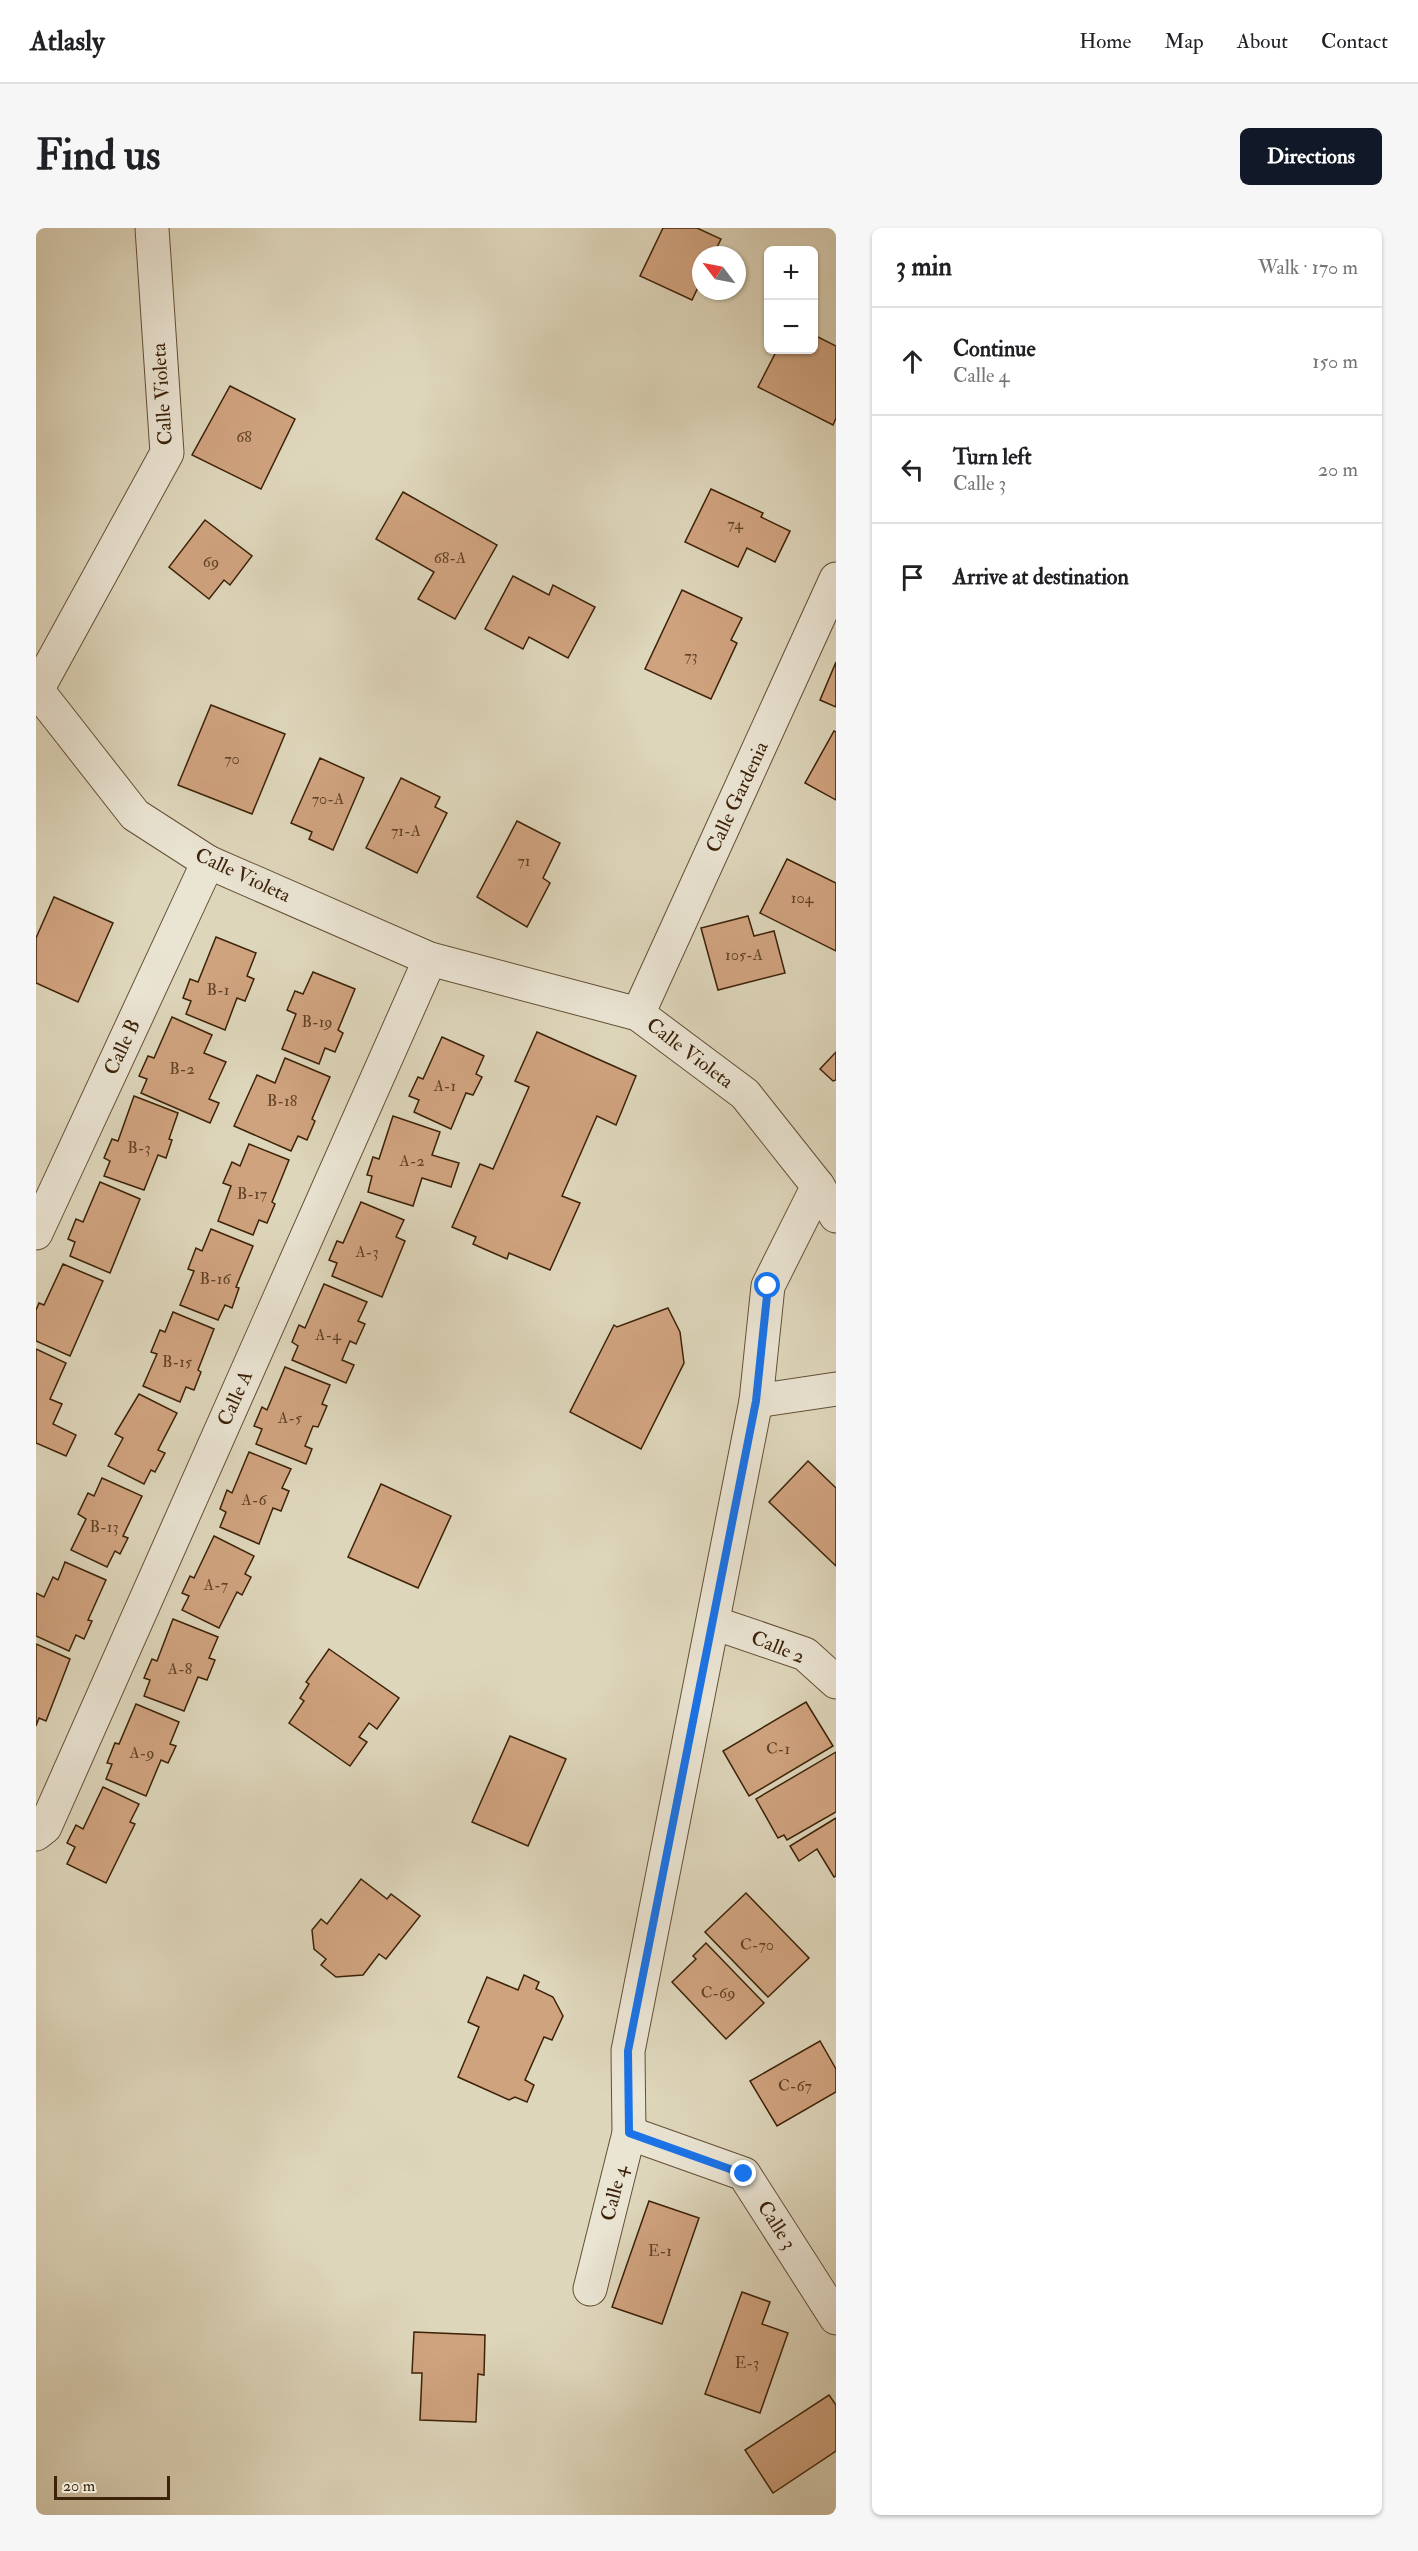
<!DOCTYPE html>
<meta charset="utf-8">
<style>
body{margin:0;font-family:"IM FELL Double Pica",serif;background:#f6f6f6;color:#202124}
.controls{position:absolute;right:18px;top:18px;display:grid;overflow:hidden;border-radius:9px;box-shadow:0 2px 4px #0004}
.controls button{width:54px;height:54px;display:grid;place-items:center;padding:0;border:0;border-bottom:2px solid #e0e0e0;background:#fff;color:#202124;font:30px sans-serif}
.compass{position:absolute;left:656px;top:18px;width:54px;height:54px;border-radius:50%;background:#fff;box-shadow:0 2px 4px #0004;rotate:302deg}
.scale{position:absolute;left:18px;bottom:15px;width:116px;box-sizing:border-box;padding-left:6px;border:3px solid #3c2208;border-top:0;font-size:16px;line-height:21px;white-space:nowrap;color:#3c2208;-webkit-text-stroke:4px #eae4d3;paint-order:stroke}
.stop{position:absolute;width:18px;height:18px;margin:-14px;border:4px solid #1a73e8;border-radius:50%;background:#fff}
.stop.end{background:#1a73e8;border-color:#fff;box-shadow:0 2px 6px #0008}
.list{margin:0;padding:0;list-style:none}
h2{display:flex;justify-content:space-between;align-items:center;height:78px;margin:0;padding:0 24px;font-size:26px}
h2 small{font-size:20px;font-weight:400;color:#757577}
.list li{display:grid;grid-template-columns:39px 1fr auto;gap:18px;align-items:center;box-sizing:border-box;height:108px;padding:0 24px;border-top:2px solid #e0e0e0}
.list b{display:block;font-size:22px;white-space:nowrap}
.list p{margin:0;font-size:20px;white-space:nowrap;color:#757577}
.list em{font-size:20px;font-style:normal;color:#757577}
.icon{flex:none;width:33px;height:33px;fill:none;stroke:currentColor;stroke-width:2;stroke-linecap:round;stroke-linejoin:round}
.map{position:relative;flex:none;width:800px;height:2287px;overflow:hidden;border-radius:9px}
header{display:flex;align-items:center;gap:36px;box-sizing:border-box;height:84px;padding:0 30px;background:#fff;border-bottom:2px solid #e0e0e0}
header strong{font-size:28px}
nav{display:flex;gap:33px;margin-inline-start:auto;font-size:21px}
.intro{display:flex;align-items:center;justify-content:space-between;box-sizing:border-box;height:144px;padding:0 36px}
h1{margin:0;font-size:42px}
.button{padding:15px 27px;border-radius:9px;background:#111827;color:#fff;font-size:21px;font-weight:700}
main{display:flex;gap:36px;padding:0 36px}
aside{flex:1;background:#fff;border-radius:9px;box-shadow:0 2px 4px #0004}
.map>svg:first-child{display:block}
</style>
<header>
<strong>Atlasly</strong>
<nav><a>Home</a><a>Map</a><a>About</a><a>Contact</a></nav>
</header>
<div class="intro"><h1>Find us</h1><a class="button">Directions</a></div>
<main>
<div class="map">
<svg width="800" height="2287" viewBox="0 0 800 2287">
<rect width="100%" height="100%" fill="#ded6bb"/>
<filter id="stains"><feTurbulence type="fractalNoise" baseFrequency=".00333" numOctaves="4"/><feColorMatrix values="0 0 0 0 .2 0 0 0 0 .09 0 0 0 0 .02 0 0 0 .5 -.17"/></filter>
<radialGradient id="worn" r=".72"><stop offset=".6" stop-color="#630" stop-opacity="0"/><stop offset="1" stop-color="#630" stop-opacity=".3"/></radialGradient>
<g fill="#d0a37f" stroke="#3c2208" stroke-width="1.5">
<polygon points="627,0 661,0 685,11 677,27 665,27 665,53 656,72 604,48"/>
<polygon points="778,107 800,118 800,190 797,197 722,159 741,122 778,122"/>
<polygon points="194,158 259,191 225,261 156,227"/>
<polygon points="675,261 727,285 725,289 754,303 739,334 711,320 702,339 649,314"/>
<polygon points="367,264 461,317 419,391 382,371 398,344 340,311"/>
<polygon points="169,292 216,328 194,357 188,352 173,371 133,339"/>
<polygon points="477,348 513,367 517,357 559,379 532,430 493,409 487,421 449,401"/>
<polygon points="646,362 706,390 695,412 701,415 675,471 609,441"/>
<polygon points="800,434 800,479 784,472"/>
<polygon points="175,477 249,506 216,586 142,557"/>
<polygon points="798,503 800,504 800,572 769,555"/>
<polygon points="284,530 328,550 297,622 273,611 276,604 255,595"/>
<polygon points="365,550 404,569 399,579 411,585 381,645 330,620"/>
<polygon points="481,593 524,615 507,650 514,655 491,699 441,669"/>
<polygon points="751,631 800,655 800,723 724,685"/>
<polygon points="18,669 77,695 42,774 0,755 0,710"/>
<polygon points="712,688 718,708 738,703 749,745 682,762 665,700"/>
<polygon points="180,709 220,725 211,748 218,751 209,773 201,770 189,802 150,786 155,773 147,770 154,751 162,754"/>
<polygon points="277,744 319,761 302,802 307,805 299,824 289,820 283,836 246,821 260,786 251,782 259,763 267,766"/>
<polygon points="136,789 176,807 168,825 190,834 173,871 183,875 174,895 105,865 111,851 103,848 112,828 118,830"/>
<polygon points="501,804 600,848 580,897 561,888 526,968 544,975 514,1042 473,1025 471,1031 437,1016 440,1009 416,999 444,936 457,941 493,859 479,853"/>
<polygon points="406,809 448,828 440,846 446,849 437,867 430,865 415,901 378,884 383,872 373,868 382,849 387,851"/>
<polygon points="800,824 800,852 797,853 784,841"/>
<polygon points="249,830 294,849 276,891 279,893 271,912 262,908 255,923 198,898 221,847 239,855"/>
<polygon points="98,868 142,885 133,911 136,912 130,930 122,927 108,962 68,948 74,933 68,930 76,911 82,913"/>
<polygon points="357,888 404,904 396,927 423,935 415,959 386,950 377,978 332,964 336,948 331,947 337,929 343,931"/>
<polygon points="213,916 253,932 236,974 239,976 231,995 223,992 217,1007 182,993 195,958 187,955 196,934 204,938"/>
<polygon points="64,954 104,971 74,1045 34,1028 39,1014 32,1011 40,991 47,994"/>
<polygon points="325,974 368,992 360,1009 369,1013 346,1069 296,1048 301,1035 293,1032 301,1013 307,1015"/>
<polygon points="175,1001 217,1018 200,1059 203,1060 196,1080 189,1077 182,1092 144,1077 158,1043 152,1041 160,1020 166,1023"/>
<polygon points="27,1036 67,1053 34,1128 0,1113 0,1082 3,1075 8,1077"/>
<polygon points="288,1056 331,1074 322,1093 329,1096 320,1116 314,1113 306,1132 318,1137 310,1155 256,1132 262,1118 256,1114 263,1097 269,1100"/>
<polygon points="632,1080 644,1104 648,1135 605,1221 534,1184 578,1097 581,1099"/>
<polygon points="137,1084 178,1101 162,1142 165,1144 158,1162 150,1159 144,1174 107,1158 121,1126 115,1124 124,1102 129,1104"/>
<polygon points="0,1121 30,1135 14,1171 26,1176 17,1196 40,1207 30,1228 0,1215"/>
<polygon points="249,1139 294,1157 286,1176 291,1178 282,1199 277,1198 269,1218 276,1221 270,1236 220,1216 226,1201 218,1198 226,1179 231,1182"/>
<polygon points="103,1166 141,1185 122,1222 129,1225 119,1244 115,1242 108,1256 72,1238 87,1210 79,1206"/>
<polygon points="213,1224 255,1241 246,1260 253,1263 245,1283 237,1280 223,1316 184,1299 190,1284 184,1281 191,1262 196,1265"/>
<polygon points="772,1233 800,1260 800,1338 733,1274"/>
<polygon points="66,1250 106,1268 87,1308 92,1310 84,1326 79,1323 71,1339 35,1322 50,1291 42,1286 52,1265 58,1268"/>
<polygon points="345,1256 415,1288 382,1360 312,1329"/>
<polygon points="178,1308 218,1328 209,1346 215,1349 206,1367 201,1364 183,1400 146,1382 153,1368 146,1365 154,1348 158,1350"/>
<polygon points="29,1334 70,1352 52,1392 56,1393 48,1411 40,1407 33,1423 0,1408 0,1365 8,1369 17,1349 22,1352"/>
<polygon points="137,1391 182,1409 173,1430 179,1432 171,1452 162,1449 148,1483 108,1468 114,1452 108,1450 116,1431 121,1433"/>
<polygon points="0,1416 34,1431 10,1493 3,1490 0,1498"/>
<polygon points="293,1421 363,1470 341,1501 333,1495 323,1509 331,1514 314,1538 253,1495 268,1473 264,1470 273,1456 270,1454"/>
<polygon points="770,1474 797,1518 713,1568 687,1523"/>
<polygon points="100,1476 143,1494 134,1516 140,1518 132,1535 125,1532 110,1568 70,1551 76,1536 71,1535 79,1515 83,1516"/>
<polygon points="474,1508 530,1531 492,1618 436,1594"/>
<polygon points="800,1524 800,1584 751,1612 748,1607 742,1610 720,1571"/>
<polygon points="67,1559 103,1576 94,1594 99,1596 70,1655 31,1636 39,1619 31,1615 40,1597 47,1601"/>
<polygon points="800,1590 800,1648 798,1649 781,1621 763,1633 754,1618"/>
<polygon points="325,1651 351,1671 355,1666 384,1688 350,1731 343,1726 327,1747 300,1749 285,1737 290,1731 278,1721 276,1702 285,1691 291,1696"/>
<polygon points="710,1665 773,1730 732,1769 669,1704"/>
<polygon points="670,1715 728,1775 690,1811 636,1754 660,1731 657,1728"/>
<polygon points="488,1747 503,1754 500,1761 517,1769 527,1788 516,1812 508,1809 489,1852 498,1857 491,1874 479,1869 473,1872 422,1849 443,1799 432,1794 451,1749 482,1762"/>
<polygon points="784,1813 800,1841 800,1864 741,1898 714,1853"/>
<polygon points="613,1973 663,1990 626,2096 576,2079"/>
<polygon points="706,2064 734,2074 726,2096 752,2105 724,2185 669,2166"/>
<polygon points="378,2104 449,2107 448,2147 442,2146 440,2194 384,2192 386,2145 376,2145"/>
<polygon points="793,2167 800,2177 800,2223 737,2265 709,2222"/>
</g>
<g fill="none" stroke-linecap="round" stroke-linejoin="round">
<g stroke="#644f35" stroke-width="35">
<g id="minor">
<polyline points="1,462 99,587 172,634 394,731 602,786 709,866 782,958 800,988"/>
<polyline points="1,462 131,225 116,0"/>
<polyline points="602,786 800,351"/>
<polyline points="0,1005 172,634"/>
<polyline points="720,1173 800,1161"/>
<polyline points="678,1395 769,1426 800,1454"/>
<polyline points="0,1606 9,1599 394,731"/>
<polyline points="593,1905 708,1946 800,2090"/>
<polyline points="554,2061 593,1905 592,1823 720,1173 732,1058 782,958"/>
</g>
</g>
<use href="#minor" stroke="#eae4d3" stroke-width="33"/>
</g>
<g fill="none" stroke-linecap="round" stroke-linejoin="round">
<polyline stroke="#1a73e8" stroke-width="8" points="708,1946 593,1905 592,1823 720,1173 732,1058"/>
</g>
<g text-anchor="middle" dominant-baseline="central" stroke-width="4.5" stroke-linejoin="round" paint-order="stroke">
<g font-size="16" fill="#614226">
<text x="208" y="209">68</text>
<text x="699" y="296">74</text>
<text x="414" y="330">68-A</text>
<text x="175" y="334">69</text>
<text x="655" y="428">73</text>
<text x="196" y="531">70</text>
<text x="292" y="571">70-A</text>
<text x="370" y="603">71-A</text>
<text x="488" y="633">71</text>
<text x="766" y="670">104</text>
<text x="708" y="727">105-A</text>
<text x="182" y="762">B-1</text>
<text x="281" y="794">B-19</text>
<text x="146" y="841">B-2</text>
<text x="409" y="858">A-1</text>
<text x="246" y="873">B-18</text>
<text x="103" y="920">B-3</text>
<text x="376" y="933">A-2</text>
<text x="216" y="966">B-17</text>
<text x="331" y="1024">A-3</text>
<text x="179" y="1051">B-16</text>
<text x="292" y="1107">A-4</text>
<text x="141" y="1134">B-15</text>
<text x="254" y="1190">A-5</text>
<text x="218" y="1272">A-6</text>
<text x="68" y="1299">B-13</text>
<text x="180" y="1357">A-7</text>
<text x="144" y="1441">A-8</text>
<text x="742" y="1521">C-1</text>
<text x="106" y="1525">A-9</text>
<text x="721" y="1717">C-70</text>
<text x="682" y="1765">C-69</text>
<text x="759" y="1858">C-67</text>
<text x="624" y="2023">E-1</text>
<text x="711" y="2135">E-3</text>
</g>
<g font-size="20" fill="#3c2208" stroke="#eae4d3">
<text transform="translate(126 166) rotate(-94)">Calle Violeta</text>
<text transform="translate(701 569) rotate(-65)">Calle Gardenia</text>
<text transform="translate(207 647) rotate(25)">Calle Violeta</text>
<text transform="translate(86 819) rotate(-65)">Calle B</text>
<text transform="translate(654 825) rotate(37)">Calle Violeta</text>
<text transform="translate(199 1170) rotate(-66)">Calle A</text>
<text transform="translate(742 1419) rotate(22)">Calle 2</text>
<text transform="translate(578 1965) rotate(-76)">Calle 4</text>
<text transform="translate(741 1997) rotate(57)">Calle 3</text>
</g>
</g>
<rect width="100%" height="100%" filter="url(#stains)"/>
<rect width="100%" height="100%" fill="url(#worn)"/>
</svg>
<div class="controls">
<button>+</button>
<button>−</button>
</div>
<svg class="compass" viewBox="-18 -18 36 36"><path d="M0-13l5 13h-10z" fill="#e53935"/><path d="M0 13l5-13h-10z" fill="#757577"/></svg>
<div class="scale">20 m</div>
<div class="stop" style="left:732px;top:1058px"></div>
<div class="stop end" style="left:708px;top:1946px"></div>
</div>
<aside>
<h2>3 min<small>Walk · 170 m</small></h2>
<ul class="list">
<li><svg class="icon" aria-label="ahead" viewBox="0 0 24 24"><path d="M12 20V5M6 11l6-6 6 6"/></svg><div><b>Continue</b><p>Calle 4</p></div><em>150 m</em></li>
<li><svg class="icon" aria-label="left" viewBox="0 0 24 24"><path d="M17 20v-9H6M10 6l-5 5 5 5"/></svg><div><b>Turn left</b><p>Calle 3</p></div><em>20 m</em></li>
<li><svg class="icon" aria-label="arrive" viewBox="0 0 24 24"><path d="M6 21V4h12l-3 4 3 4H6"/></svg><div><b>Arrive at destination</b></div></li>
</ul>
</aside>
</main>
